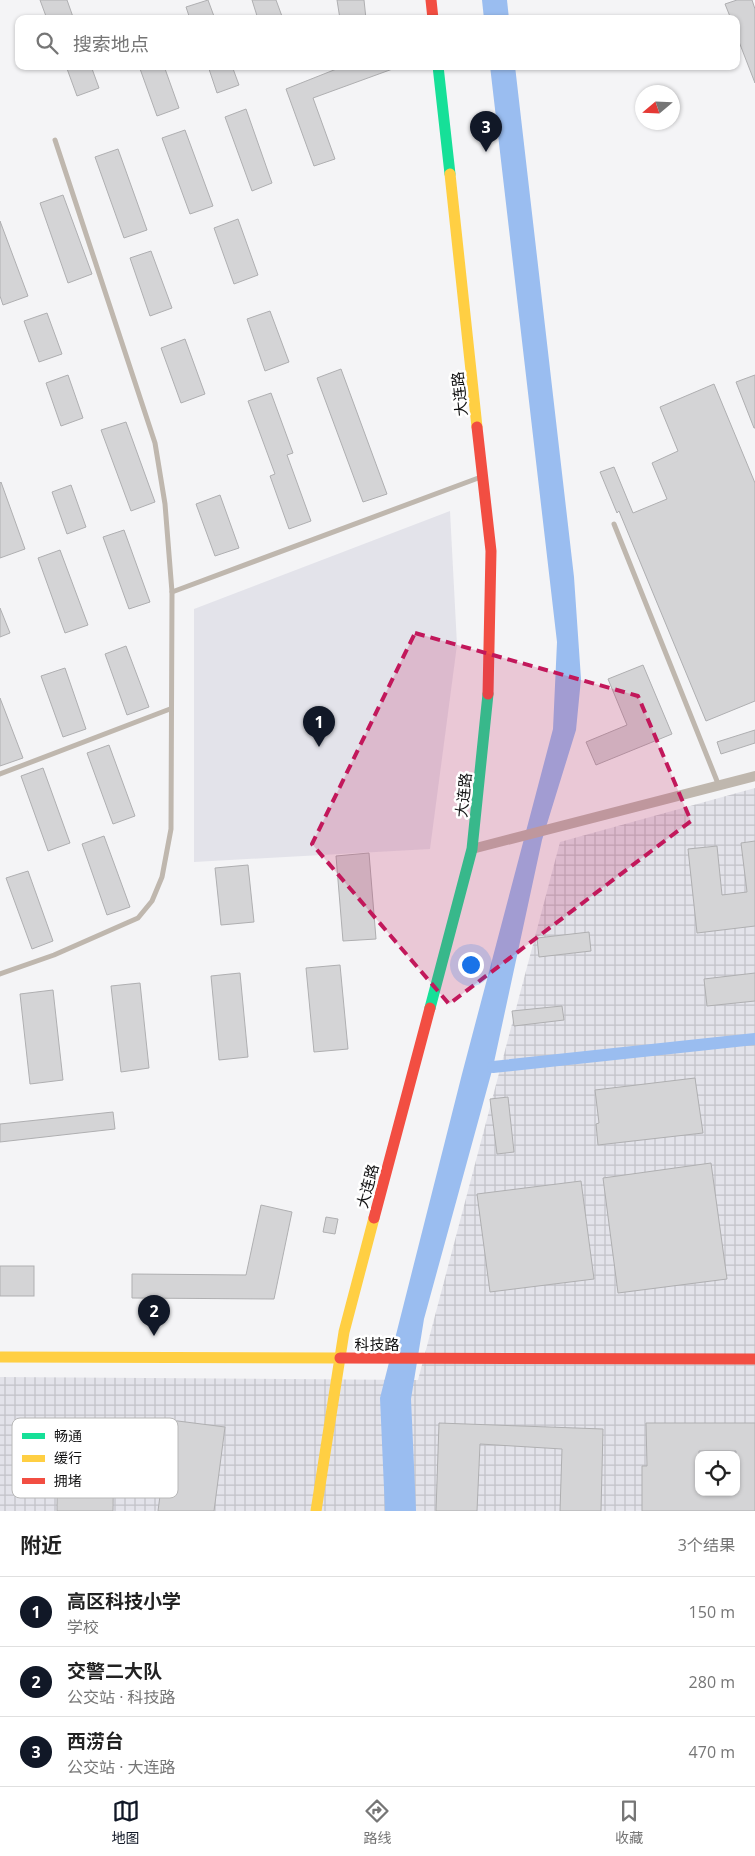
<!DOCTYPE html>
<html lang="zh">
<meta charset="utf-8">
<style>
body{margin:0;font-family:"Open Sans","Noto Sans SC",sans-serif;background:#f2f2f2;color:#222}
.controls{position:absolute;right:15px;bottom:15px;display:grid;overflow:hidden;border-radius:10px;box-shadow:0 1px 4px #0004}
.controls button{width:45px;height:45px;display:grid;place-items:center;padding:0;border:0;border-bottom:1px solid #e0e0e0;background:#fff;color:#222;font:25px sans-serif}
.compass{position:absolute;left:635px;top:85px;width:45px;height:45px;border-radius:50%;background:#fff;box-shadow:0 1px 4px #0004;rotate:251deg}
.you{position:absolute;left:470px;top:964px;width:18px;height:18px;margin:-12px;border:4px solid #fff;border-radius:50%;background:#1a73e8;box-shadow:0 0 0 8px #1a73e833}
.badge{display:grid;place-items:center;width:32px;height:32px;border-radius:50%;background:#111827;color:#fff;font-size:16px;font-weight:700}
.pin{position:absolute;translate:-50% -41px;filter:drop-shadow(0 1px 2px #0008)}
.pin::after{content:'';position:absolute;top:26px;width:18px;height:15px;background:inherit;clip-path:polygon(0 0,100% 0,50% 100%)}
.list{margin:0;padding:0;list-style:none}
h2{display:flex;justify-content:space-between;align-items:center;height:65px;margin:0;padding:0 20px;font-size:21px}
h2 small{font-size:16px;font-weight:400;color:#767676}
.list li{display:grid;grid-template-columns:32px 1fr auto;gap:15px;align-items:center;box-sizing:border-box;height:70px;padding:0 20px;border-top:1px solid #e0e0e0}
.list b{display:block;font-size:19px;white-space:nowrap}
.list p{margin:0;font-size:16px;white-space:nowrap;color:#767676}
.list em{font-size:16px;font-style:normal;color:#767676}
.icon{flex:none;width:28px;height:28px;fill:none;stroke:currentColor;stroke-width:2;stroke-linecap:round;stroke-linejoin:round}
.map{position:relative;flex:none;width:755px;height:1511px;overflow:hidden}
.search{position:absolute;background:#fff;box-shadow:0 1px 4px #0004;left:15px;right:15px;top:15px;height:55px;display:flex;align-items:center;gap:12px;box-sizing:border-box;padding:0 18px;border-radius:10px;color:#767676;font-size:19px}
.sheet{height:275px;background:#fff}
nav{display:flex;justify-content:space-around;align-items:center;box-sizing:border-box;height:70px;border-top:1px solid #e0e0e0;background:#fff;font-size:14px;color:#767676}
nav a{display:grid;justify-items:center;gap:2px}
nav .on{color:#111827}
.map>svg:first-child{display:block}
</style>
<div class="map">
<svg width="755" height="1511" viewBox="0 0 755 1511">
<defs>
<pattern id="industrial-grid" width="8" height="8" patternUnits="userSpaceOnUse" patternTransform="scale(1.25)"><rect width="8" height="8" fill="#e3e3ea"/><path d="M0 4h8M4 0v8" fill="none" stroke="#c2c2c8"/></pattern>
</defs>
<rect width="100%" height="100%" fill="#f4f4f6"/>
<path fill="url(#industrial-grid)" fill-rule="evenodd" d="M755,788v723h-755v-134l418,3 142,-538zM699,1455h37v37h-37z"/>
<polygon fill="#e3e3ea" points="450,511 457,645 430,849 194,862 194,609"/>
<g fill="#9abdf0">
<polygon points="482,0 507,0 509,19 484,19"/>
<polygon points="490,66 515,66 574,577 581,679 576,730 542,840 493,1067 424,1319 411,1399 416,1511 385,1511 380,1398 462,1074 553,729 557,642"/>
</g>
<g fill="none" stroke-linecap="round" stroke-linejoin="round">
<polyline stroke="#9abdf0" stroke-width="12" points="493,1067 755,1039"/>
</g>
<g fill="#d4d4d6" stroke="#afafb1" fill-rule="evenodd">
<polygon points="40,0 67,0 73,17 47,19"/>
<polygon points="208,0 215,19 190,19 186,7"/>
<polygon points="252,0 276,0 283,19 258,19"/>
<polygon points="337,0 364,0 366,19 340,19"/>
<polygon points="737,0 752,0 755,9 755,83 736,34 736,19 731,19 725,4"/>
<polygon points="66,66 91,66 99,88 77,96"/>
<polygon points="139,66 164,66 179,108 157,116"/>
<polygon points="208,66 232,66 239,85 217,93"/>
<polygon points="344,66 398,67 313,98 335,159 314,166 286,89"/>
<polygon points="246,109 272,183 252,191 225,117"/>
<polygon points="185,130 213,206 190,214 162,138"/>
<polygon points="118,149 147,230 124,238 95,157"/>
<polygon points="63,195 92,274 68,283 40,203"/>
<polygon points="238,219 258,275 234,284 214,228"/>
<polygon points="0,221 28,296 3,305 0,296"/>
<polygon points="151,251 172,308 150,316 130,258"/>
<polygon points="270,311 289,362 265,371 247,319"/>
<polygon points="47,313 62,354 39,362 24,321"/>
<polygon points="185,339 205,394 181,403 161,348"/>
<polygon points="341,369 387,494 363,502 317,378"/>
<polygon points="68,375 83,418 61,426 46,383"/>
<polygon points="755,375 755,428 754,428 736,382"/>
<polygon points="714,384 755,483 755,701 706,721 619,511 617,513 600,472 614,467 633,513 667,499 652,463 678,451 660,407"/>
<polygon points="271,393 293,453 287,455 311,521 289,529 270,476 275,474 248,401"/>
<polygon points="126,422 155,502 131,511 101,430"/>
<polygon points="1,482 25,549 0,558 0,483"/>
<polygon points="71,485 86,527 67,534 52,492"/>
<polygon points="220,495 239,548 215,556 196,504"/>
<polygon points="124,530 150,602 129,609 103,537"/>
<polygon points="60,550 88,625 65,633 38,558"/>
<polygon points="0,608 10,633 0,637"/>
<polygon points="126,646 149,707 127,715 105,654"/>
<polygon points="643,665 672,734 596,765 586,742 627,725 608,679"/>
<polygon points="65,668 86,729 63,737 41,676"/>
<polygon points="0,698 23,758 0,766"/>
<polygon points="755,730 755,743 721,754 717,742"/>
<polygon points="109,745 135,816 113,824 87,753"/>
<polygon points="43,768 70,843 48,851 21,776"/>
<polygon points="104,836 130,907 107,915 82,844"/>
<polygon points="755,841 755,926 697,933 688,849 717,846 722,895 747,892 741,843"/>
<polygon points="369,853 376,939 343,941 336,856"/>
<polygon points="248,865 254,922 221,925 215,868"/>
<polygon points="28,871 53,941 32,949 6,878"/>
<polygon points="589,932 591,951 539,957 537,938"/>
<polygon points="340,965 348,1049 314,1052 306,968"/>
<polygon points="240,973 248,1057 219,1060 211,976"/>
<polygon points="755,973 755,1001 707,1006 704,979"/>
<polygon points="140,983 149,1068 121,1072 111,986"/>
<polygon points="53,990 63,1080 30,1084 20,994"/>
<polygon points="562,1006 564,1020 514,1026 512,1011"/>
<polygon points="695,1078 703,1133 598,1145 596,1124 599,1123 595,1090"/>
<polygon points="508,1097 514,1152 497,1154 490,1099"/>
<polygon points="113,1112 115,1129 0,1142 0,1124"/>
<polygon points="711,1163 727,1279 618,1293 603,1178"/>
<polygon points="581,1181 594,1279 490,1292 477,1194"/>
<polygon points="261,1205 292,1212 274,1299 132,1298 132,1274 246,1275"/>
<polygon points="326,1217 338,1219 335,1234 323,1232"/>
<rect x="0" y="1266" width="34" height="30"/>
<polygon points="170,1420 225,1427 214,1511 158,1511"/>
<polygon points="58,1422 114,1423 113,1511 57,1511"/>
<polygon points="439,1423 603,1429 601,1511 560,1511 562,1449 480,1444 477,1511 436,1511"/>
<path d="M646,1423h109v88h-113v-45h5zM699,1451h37v41h-37z"/>
</g>
<g fill="none" stroke-linecap="round" stroke-linejoin="round">
<g stroke="#bfb7ae" stroke-width="5">
<polyline points="614,524 719,786"/>
<polyline points="172,592 481,477"/>
<polyline points="0,774 170,709"/>
<polyline points="0,974 54,955 138,918 152,901 162,877 171,829 172,592 165,504 155,443 55,140"/>
</g>
<polyline stroke="#bfb7ae" stroke-width="10" points="472,849 755,776"/>
<g stroke="#16e098" stroke-width="11">
<polyline points="438,66 450,174"/>
<polyline points="430,1008 472,849 488,694"/>
</g>
<g stroke="#ffcf43" stroke-width="11">
<polyline points="450,174 477,427"/>
<polyline points="0,1357 340,1358"/>
<polyline points="316,1511 344,1332 374,1218"/>
</g>
<g stroke="#f24e42" stroke-width="11">
<polyline points="431,0 433,19"/>
<polyline points="477,427 491,551 488,694"/>
<polyline points="374,1218 430,1008"/>
<polyline points="340,1358 755,1359"/>
</g>
</g>
<path fill="#c2185b" fill-opacity="0.2" stroke="#c2185b" stroke-width="4" stroke-dasharray="10 6" stroke-linejoin="round" d="M415,633l223,63 53,125 -242,183 -137,-160z"/>
<g text-anchor="middle" dominant-baseline="central" stroke-width="5" stroke-linejoin="round" paint-order="stroke">
<g font-size="15" fill="#111112" stroke="#fff">
<text transform="translate(459 394) rotate(-96)">大连路</text>
<text transform="translate(463 795) rotate(-84)">大连路</text>
<text transform="translate(367 1186) rotate(-75)">大连路</text>
<text x="377" y="1344">科技路</text>
</g>
</g>
<rect x="12" y="1418" width="166" height="80" rx="8" fill="#fff" stroke="#b8b8b8" stroke-width="1"/>
<rect x="22" y="1433" width="23" height="6" fill="#16e098"/>
<rect x="22" y="1455" width="23" height="7" fill="#ffcf43"/>
<rect x="22" y="1478" width="23" height="6" fill="#f24e42"/>
<g font-size="14" fill="#111112">
<text x="54" y="1441">畅通</text>
<text x="54" y="1463">缓行</text>
<text x="54" y="1486">拥堵</text>
</g>
</svg>
<div class="controls">
<button><svg class="icon" aria-label="locate" viewBox="0 0 24 24"><circle cx="12" cy="12" r="6"/><path d="M12 2v4M12 18v4M2 12h4M18 12h4"/></svg></button>
</div>
<svg class="compass" viewBox="-18 -18 36 36"><path d="M0-13l5 13h-10z" fill="#e53935"/><path d="M0 13l5-13h-10z" fill="#767676"/></svg>
<div class="you"></div>
<div class="pin badge" style="left:319px;top:747px">1</div>
<div class="pin badge" style="left:154px;top:1336px">2</div>
<div class="pin badge" style="left:486px;top:152px">3</div>
<div class="search"><svg class="icon" aria-label="search" viewBox="0 0 24 24"><circle cx="10" cy="10" r="6"/><path d="M15 15l6 6"/></svg>搜索地点</div>
</div>
<section class="sheet">
<h2>附近<small>3个结果</small></h2>
<ul class="list">
<li><span class="badge">1</span><div><b>高区科技小学</b><p>学校</p></div><em>150 m</em></li>
<li><span class="badge">2</span><div><b>交警二大队</b><p>公交站 · 科技路</p></div><em>280 m</em></li>
<li><span class="badge">3</span><div><b>西涝台</b><p>公交站 · 大连路</p></div><em>470 m</em></li>
</ul>
</section>
<nav>
<a class="on"><svg class="icon" aria-label="map" viewBox="0 0 24 24"><path d="M3 6l6-2 6 2 6-2v14l-6 2-6-2-6 2zM9 4v14M15 6v14"/></svg>地图</a>
<a><svg class="icon" aria-label="directions" viewBox="0 0 24 24"><path d="M12 3l9 9-9 9-9-9zM9 14v-3h6M13 9l2 2-2 2"/></svg>路线</a>
<a><svg class="icon" aria-label="saved" viewBox="0 0 24 24"><path d="M7 4h10v16l-5-4-5 4z"/></svg>收藏</a>
</nav>
